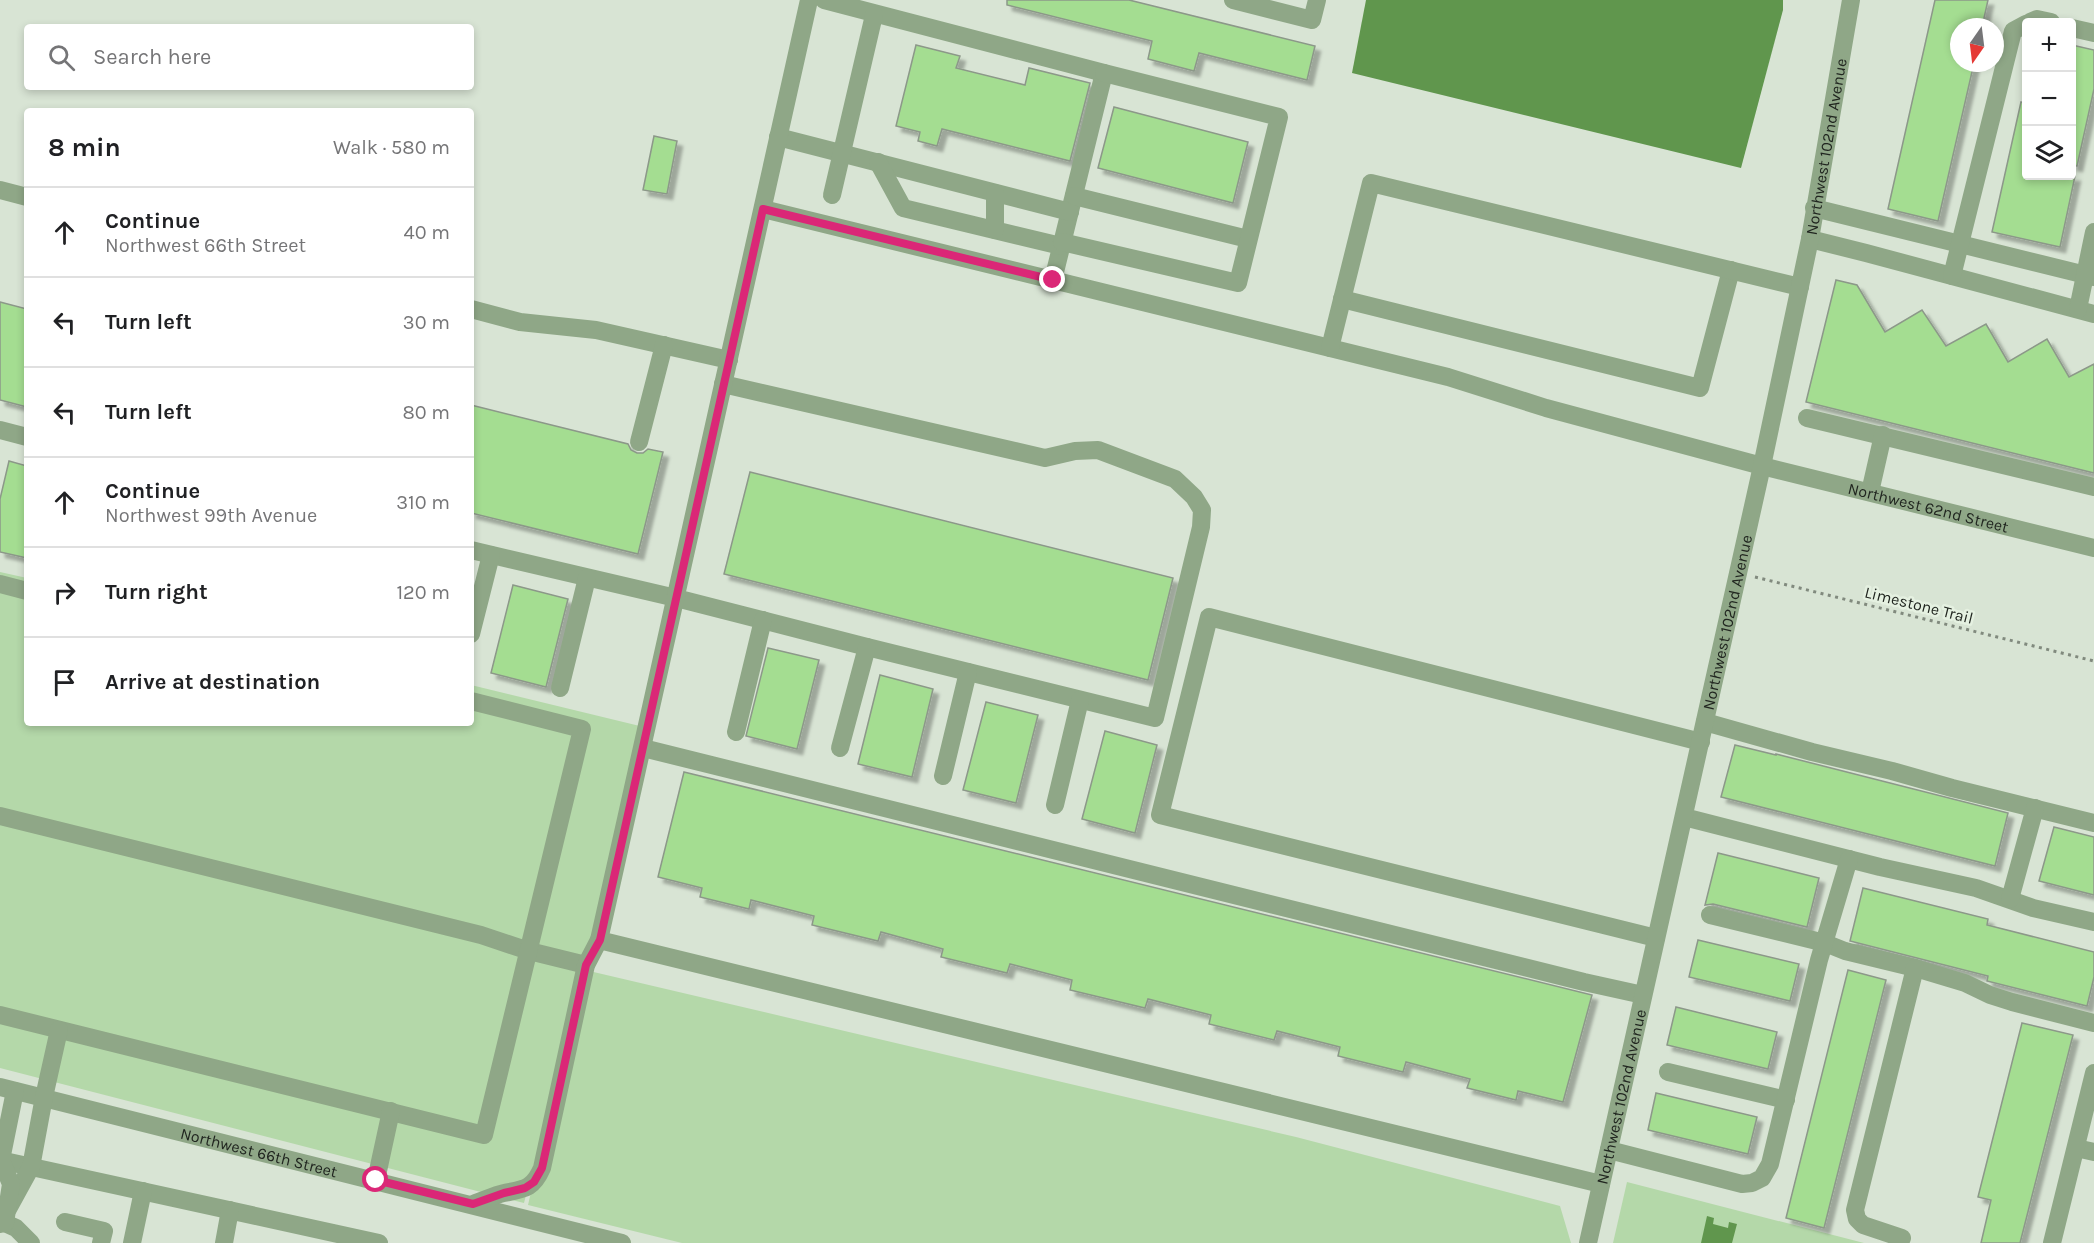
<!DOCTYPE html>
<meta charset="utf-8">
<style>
body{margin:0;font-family:Karla,sans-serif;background:#f6f6f6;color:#202124}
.controls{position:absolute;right:18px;top:18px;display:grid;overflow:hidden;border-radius:6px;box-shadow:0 3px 9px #0003}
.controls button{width:54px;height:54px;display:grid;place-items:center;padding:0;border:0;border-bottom:2px solid #e0e0e0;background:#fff;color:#202124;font:30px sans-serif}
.compass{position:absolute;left:1950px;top:18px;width:54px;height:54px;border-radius:50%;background:#fff;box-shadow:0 3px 9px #0003;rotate:194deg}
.stop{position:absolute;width:18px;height:18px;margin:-14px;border:4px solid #db2777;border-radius:50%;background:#fff}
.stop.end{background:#db2777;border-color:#fff;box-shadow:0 2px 6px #0008}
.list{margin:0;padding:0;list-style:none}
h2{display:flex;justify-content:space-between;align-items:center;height:78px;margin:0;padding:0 24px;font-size:26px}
h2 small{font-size:20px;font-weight:400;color:#757577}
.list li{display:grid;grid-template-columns:39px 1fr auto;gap:18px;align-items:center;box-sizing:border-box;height:90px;padding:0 24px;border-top:2px solid #e0e0e0}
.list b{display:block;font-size:22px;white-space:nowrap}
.list p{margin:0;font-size:20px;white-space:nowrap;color:#757577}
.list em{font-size:20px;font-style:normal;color:#757577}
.icon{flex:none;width:33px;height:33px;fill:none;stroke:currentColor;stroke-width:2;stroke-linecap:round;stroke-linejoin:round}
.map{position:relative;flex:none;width:2094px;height:1243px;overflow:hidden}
.search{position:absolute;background:#fff;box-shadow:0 3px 9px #0003;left:24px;top:24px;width:450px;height:66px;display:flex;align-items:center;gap:15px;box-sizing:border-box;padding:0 21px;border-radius:6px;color:#757577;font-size:22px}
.panel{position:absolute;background:#fff;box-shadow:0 3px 9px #0003;left:24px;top:108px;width:450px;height:618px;border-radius:6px}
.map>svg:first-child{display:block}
</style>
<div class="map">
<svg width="2094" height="1243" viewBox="0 0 2094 1243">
<defs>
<filter id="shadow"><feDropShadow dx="5.5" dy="5.5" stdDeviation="1.5" flood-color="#0004"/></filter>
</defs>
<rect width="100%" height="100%" fill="#d8e4d4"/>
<g fill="#b4d8a9">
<polygon points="0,572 27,578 27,723 471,723 471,685 648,728 585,970 1296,1137 1560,1206 1571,1243 682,1243 528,1205 573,1013 524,1203 0,1068"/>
<polygon points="1627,1182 1864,1243 1613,1243"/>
</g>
<g fill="#60964d">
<polygon points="1366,0 1783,0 1783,10 1741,168 1352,73"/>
<polygon points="1707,1216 1714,1218 1713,1224 1728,1228 1729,1222 1737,1224 1732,1243 1701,1243"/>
</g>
<g fill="#a4dd91" stroke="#8c9889" stroke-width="1.5" filter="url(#shadow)">
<polygon points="1007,0 1129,0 1315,46 1307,80 1199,53 1194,71 1148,59 1152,41 1007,5"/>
<polygon points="1935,0 1988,0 1982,27 1959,27 1959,63 1974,63 1938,221 1888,209"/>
<polygon points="916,45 960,56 956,68 1025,85 1029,68 1090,83 1070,161 942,129 937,146 918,141 920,132 896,126"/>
<polygon points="2072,45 2094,50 2094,89 2077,166 2072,165"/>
<polygon points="2021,102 2026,103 2026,176 2075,176 2060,247 1992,232"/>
<polygon points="1114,107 1248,142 1233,203 1098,168"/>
<polygon points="654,136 677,141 667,194 643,190"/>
<polygon points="1836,280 1857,285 1885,332 1922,310 1946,346 1986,324 2008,362 2047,339 2069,377 2094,364 2094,473 1806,402"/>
<polygon points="0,302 27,309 27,407 0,400"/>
<polygon points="471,405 628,444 631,450 637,453 643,453 648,449 663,452 638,554 471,513"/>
<polygon points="9,461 27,466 27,558 0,552 0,499"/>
<polygon points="750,472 1173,578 1148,680 724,574"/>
<polygon points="513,585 568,599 546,687 491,673"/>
<polygon points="768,648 819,660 797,749 746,736"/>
<polygon points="880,675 933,689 912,777 858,764"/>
<polygon points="986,702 1038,715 1016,803 963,790"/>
<polygon points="1105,731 1157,745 1135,833 1082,819"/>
<polygon points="1735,745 1776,755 1776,754 2008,813 1995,866 1721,797"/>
<polygon points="684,772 1592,995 1563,1102 1518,1091 1516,1100 1467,1088 1470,1079 1406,1062 1403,1072 1338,1056 1340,1047 1277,1031 1274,1040 1209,1024 1211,1015 1148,999 1145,1008 1070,990 1072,980 1010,964 1007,973 941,957 943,949 881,932 878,941 812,925 814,916 751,900 749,909 700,897 702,888 658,877"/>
<polygon points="2054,827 2094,837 2094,895 2039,881"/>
<polygon points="1718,853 1819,878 1807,927 1713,904 1705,905"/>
<polygon points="1863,888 1988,919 1987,925 2094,952 2094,977 2087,1006 1987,981 1988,976 1850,941"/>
<polygon points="1698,940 1799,964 1790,1001 1689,977"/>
<polygon points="1848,970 1886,980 1824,1228 1786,1218"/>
<polygon points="1676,1007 1777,1032 1768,1069 1667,1045"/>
<polygon points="2022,1023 2073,1035 2020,1243 1981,1243 1991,1200 1978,1197"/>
<polygon points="1656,1093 1757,1117 1748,1154 1648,1130"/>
</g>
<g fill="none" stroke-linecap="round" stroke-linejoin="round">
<polyline stroke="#818a7e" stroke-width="3" stroke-dasharray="3 4.5" stroke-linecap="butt" points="1755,577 2094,661"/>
<g stroke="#8fa787" stroke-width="18">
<polyline points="824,0 1104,73 1053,280"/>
<polyline points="1233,0 1312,20 1317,0"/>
<polyline points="2030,22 2037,19 2051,22"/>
<polyline points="2072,28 2094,33"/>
<polyline points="778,137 1070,212"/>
<polyline points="878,162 903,208 1061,246"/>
<polyline points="0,190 27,197"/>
<polyline points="995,193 995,230"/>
<polyline points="832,195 874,15"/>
<polyline points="1074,196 1248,239"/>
<polyline points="1814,208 2094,277"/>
<path id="s1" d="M763,209l685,168 98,31 216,58 332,82"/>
<polyline points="1810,239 1866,253 2094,314"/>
<polyline points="1062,242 1238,283 1279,117 1104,73"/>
<polyline points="1952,276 2013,31 2026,24"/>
<polyline points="1342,299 1700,388 1731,270"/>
<polyline points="471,309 520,322 596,330 729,360"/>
<polyline points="2078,309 2094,232"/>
<polyline points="1330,348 1371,183 1800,287"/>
<polyline points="1807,418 2094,487"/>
<polyline points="0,430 27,437"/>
<polyline points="639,442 664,345"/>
<polyline points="1870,492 1883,435"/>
<polyline points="471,550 676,598 867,647 1155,718 1201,527 1202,510 1194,497 1175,479 1098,450 1075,451 1045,458 723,384"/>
<polyline points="0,584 27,591"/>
<polyline points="471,634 491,555"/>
<polyline points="560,688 587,578"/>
<polyline points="1705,722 1812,752 1892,771 1952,788 2094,823"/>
<polyline points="736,732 763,620"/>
<polyline points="643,748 1584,982 1643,995"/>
<polyline points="840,748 867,647"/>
<polyline points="943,776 968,672"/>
<polyline points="1055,805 1080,700"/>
<polyline points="0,816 481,935 529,951 586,965"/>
<polyline points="1684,817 1880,867 1976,888 2033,908 2094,922"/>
<polyline points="2010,899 2035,808"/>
<polyline points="1710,915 1825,943 1845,951 1915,968 1965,983 1990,995 2012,1002 2094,1023"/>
<polyline points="1656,938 1160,815 1209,617 1701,742"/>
<polyline points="599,940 1601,1184"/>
<polyline points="0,1015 484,1135 582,729 471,701"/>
<polyline points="1668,1072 1786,1100"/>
<path id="s2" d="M0,1087l622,156"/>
<polyline points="2076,1148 2094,1152"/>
<polyline points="1609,1150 1742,1184 1752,1183 1762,1178 1770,1164 1819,960 1849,859"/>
<polyline points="0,1160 379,1243"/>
<polyline points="376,1180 391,1111"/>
<path d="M473,1204c10,-3 21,-9 31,-11 20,-4 29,-4 38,-25l44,-203 13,-25 210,-940"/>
<polyline points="8,1209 31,1167 44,1097 59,1030"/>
<polyline points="65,1222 104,1231 101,1243"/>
<polyline points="5,1223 16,1228 31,1243"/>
<polyline points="0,1224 5,1223 11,1184 1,1160 15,1091"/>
<polyline points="1902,1238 1863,1225 1857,1219 1855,1210 1915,968"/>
<polyline points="132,1243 143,1191"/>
<polyline points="224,1243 230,1210"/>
<path id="s3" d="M1588,1243l174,-777 48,-227 41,-239"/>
<polyline points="2052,1243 2094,1073"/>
</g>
</g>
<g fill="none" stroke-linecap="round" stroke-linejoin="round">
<polyline stroke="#db2777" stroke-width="8" points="376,1180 473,1204 504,1193 525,1188 534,1182 542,1168 586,965 600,940 763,209 1053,280"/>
</g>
<g text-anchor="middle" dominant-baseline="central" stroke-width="5" stroke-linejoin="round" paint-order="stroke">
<g font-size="16" fill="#212620" stroke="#e5f1e1">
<text stroke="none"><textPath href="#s3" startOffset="1122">Northwest 102nd Avenue</textPath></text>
<text stroke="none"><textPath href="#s1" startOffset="1203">Northwest 62nd Street</textPath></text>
<text transform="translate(1919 605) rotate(14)">Limestone Trail</text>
<text stroke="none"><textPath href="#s3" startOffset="636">Northwest 102nd Avenue</textPath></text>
<text stroke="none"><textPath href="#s3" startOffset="150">Northwest 102nd Avenue</textPath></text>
<text stroke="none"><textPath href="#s2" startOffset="267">Northwest 66th Street</textPath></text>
</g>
</g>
</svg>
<div class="controls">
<button>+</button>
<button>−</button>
<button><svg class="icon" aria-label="layers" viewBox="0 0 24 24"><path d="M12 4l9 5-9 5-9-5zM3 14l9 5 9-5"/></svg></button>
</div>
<svg class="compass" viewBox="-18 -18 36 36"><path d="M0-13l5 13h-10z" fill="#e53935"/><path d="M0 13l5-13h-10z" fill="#757577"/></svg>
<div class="stop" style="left:376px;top:1180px"></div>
<div class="stop end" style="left:1053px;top:280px"></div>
<div class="search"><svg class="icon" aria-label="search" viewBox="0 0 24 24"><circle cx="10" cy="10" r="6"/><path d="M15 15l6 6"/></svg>Search here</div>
<section class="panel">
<h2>8 min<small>Walk · 580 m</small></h2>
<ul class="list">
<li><svg class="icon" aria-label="ahead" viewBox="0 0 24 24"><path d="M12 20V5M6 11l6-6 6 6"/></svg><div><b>Continue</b><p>Northwest 66th Street</p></div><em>40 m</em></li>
<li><svg class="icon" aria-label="left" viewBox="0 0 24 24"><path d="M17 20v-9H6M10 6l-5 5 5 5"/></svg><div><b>Turn left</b></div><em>30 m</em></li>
<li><svg class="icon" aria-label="left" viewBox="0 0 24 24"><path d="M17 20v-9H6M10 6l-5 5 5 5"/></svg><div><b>Turn left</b></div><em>80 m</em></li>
<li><svg class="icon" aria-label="ahead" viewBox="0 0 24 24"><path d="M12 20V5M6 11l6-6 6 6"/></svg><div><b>Continue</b><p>Northwest 99th Avenue</p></div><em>310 m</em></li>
<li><svg class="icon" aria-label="right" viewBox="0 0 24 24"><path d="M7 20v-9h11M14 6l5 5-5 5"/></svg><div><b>Turn right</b></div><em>120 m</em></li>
<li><svg class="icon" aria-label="arrive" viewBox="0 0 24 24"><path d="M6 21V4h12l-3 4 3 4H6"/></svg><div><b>Arrive at destination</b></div></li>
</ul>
</section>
</div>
